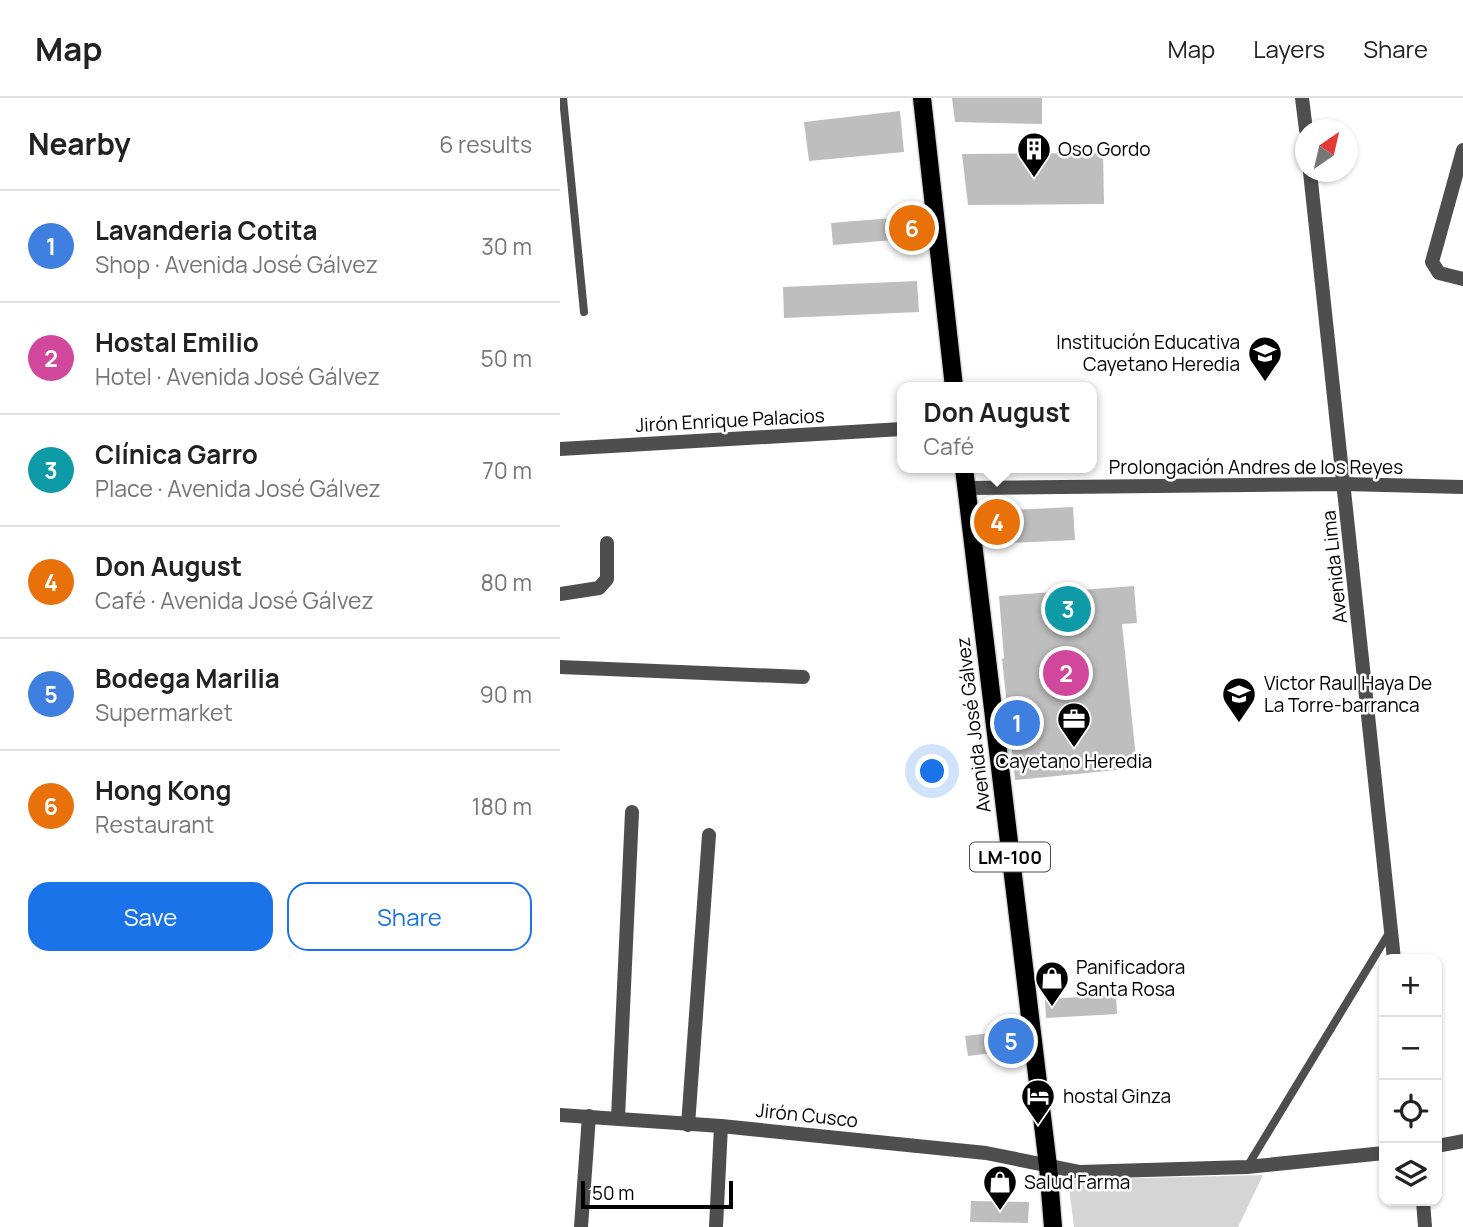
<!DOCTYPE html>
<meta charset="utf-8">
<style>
body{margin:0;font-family:Manrope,sans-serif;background:#f2f2f2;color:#222}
.controls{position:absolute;right:21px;bottom:21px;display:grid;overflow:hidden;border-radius:14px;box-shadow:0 2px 5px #0004}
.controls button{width:63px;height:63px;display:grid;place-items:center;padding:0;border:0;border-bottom:2px solid #e0e0e0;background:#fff;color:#222;font:35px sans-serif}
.compass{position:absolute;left:735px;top:21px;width:63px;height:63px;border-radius:50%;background:#fff;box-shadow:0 2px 5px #0004;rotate:34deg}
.scale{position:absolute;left:21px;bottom:18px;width:152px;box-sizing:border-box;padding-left:7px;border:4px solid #000;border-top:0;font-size:19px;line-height:24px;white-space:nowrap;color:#000;-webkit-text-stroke:5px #fff;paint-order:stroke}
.you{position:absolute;left:373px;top:674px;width:24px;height:24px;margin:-18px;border:5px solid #fff;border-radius:50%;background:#1a73e8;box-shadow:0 0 0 10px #1a73e833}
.badge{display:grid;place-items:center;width:46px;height:46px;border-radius:50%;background:#1a73e8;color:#fff;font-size:23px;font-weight:700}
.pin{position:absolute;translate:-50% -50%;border:4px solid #fff;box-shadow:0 2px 7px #0006}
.popup{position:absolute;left:337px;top:284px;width:200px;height:91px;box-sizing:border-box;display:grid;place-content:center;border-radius:14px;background:#fff;filter:drop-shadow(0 2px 5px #0005);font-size:23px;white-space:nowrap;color:#767676}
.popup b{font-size:26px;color:#222}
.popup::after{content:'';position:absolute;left:50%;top:100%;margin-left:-14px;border:14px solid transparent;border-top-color:#fff}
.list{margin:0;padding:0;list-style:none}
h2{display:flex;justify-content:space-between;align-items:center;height:91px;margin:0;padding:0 28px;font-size:30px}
h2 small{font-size:23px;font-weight:400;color:#767676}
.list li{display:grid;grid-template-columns:46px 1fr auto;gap:21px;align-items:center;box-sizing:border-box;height:112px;padding:0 28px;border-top:2px solid #e0e0e0}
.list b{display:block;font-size:26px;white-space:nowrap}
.list p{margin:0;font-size:23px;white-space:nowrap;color:#767676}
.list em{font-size:23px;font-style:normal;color:#767676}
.actions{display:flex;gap:14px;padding:21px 28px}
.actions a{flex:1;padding:16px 0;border:2px solid #1a73e8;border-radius:21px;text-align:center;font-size:24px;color:#1a73e8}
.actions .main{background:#1a73e8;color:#fff}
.icon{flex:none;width:38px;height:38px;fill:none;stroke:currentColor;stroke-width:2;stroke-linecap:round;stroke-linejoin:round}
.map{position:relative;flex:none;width:903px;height:1129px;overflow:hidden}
header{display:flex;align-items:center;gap:42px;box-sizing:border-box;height:98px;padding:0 35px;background:#fff;border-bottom:2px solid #e0e0e0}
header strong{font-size:33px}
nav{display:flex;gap:38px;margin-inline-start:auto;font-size:24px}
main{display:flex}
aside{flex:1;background:#fff}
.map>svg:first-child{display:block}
</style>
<header>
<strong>Map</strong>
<nav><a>Map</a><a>Layers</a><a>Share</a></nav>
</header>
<main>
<aside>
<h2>Nearby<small>6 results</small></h2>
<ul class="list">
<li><span class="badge" style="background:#3f7fe0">1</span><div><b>Lavanderia Cotita</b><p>Shop · Avenida José Gálvez</p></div><em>30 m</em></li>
<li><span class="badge" style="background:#d1479c">2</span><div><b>Hostal Emilio</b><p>Hotel · Avenida José Gálvez</p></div><em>50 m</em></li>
<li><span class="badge" style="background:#0f9aa8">3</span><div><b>Clínica Garro</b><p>Place · Avenida José Gálvez</p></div><em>70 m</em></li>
<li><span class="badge" style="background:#e8710a">4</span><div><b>Don August</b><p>Café · Avenida José Gálvez</p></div><em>80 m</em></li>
<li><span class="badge" style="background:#3f7fe0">5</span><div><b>Bodega Marilia</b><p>Supermarket</p></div><em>90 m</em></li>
<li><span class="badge" style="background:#e8710a">6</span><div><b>Hong Kong</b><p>Restaurant</p></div><em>180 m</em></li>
</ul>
<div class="actions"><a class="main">Save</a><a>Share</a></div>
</aside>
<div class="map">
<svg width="903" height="1129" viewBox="0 0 903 1129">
<rect width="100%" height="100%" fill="#fff"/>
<polygon fill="#d5d5d5" points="703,1077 678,1129 514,1129 508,1082"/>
<g fill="#bebebe">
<polygon points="392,0 482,0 482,26 395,24"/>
<polygon points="340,13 344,54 249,63 244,24"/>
<polygon points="543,55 544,106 408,107 402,56"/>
<polygon points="357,118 359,140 273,147 271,125"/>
<polygon points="357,183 359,214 224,220 223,189"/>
<polygon points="513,409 515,442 431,446 429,413"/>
<polygon points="574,488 577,525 562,526 577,670 455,682 442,561 444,560 439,498"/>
<polygon points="556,897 557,916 486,920 485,901"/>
<polygon points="456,932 459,952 408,958 405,938"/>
<polygon points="411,1103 469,1104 468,1125 410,1124"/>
</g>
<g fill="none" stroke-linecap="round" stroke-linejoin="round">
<g stroke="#dbdbdb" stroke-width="21">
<g id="primary">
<polyline points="362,0 394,289"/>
<polyline points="404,370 488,1068 493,1129"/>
</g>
</g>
<g stroke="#4e4e4e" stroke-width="8">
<polyline points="3,0 24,214"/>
<polyline points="687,1069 829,835"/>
</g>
<g stroke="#4e4e4e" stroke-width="14">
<polyline points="742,0 746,32"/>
<polyline points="903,52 872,164 879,175 903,181"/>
<polyline points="750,74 834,861"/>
<polyline points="0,351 342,331"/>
<polyline points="406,390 785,386 903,389"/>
<polyline points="0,496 39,490 47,481 47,445"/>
<polyline points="0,569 243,579"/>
<polyline points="0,1017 161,1028 426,1055 520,1074 687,1069 824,1055"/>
<polyline points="58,1020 72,714"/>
<polyline points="128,1027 149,737"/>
<polyline points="877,1048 903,1043"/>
<polyline points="863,1103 865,1129"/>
<polyline points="21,1129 29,1018"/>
<polyline points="156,1129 161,1028"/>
</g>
<use href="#primary" stroke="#000" stroke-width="18"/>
</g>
<defs>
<g id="building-pin" transform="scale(1.75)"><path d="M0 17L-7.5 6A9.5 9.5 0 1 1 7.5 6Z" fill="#000" stroke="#fff"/><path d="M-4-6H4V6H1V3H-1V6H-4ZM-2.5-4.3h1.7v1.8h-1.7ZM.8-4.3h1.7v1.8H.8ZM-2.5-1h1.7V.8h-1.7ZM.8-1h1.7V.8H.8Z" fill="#fff"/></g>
<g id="school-pin" transform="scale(1.75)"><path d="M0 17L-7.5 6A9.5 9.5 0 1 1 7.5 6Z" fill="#000" stroke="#fff"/><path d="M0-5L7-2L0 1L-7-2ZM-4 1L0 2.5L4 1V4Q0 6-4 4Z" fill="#fff"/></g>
<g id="office-pin" transform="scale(1.75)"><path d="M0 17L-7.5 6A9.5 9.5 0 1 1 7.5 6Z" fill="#000" stroke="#fff"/><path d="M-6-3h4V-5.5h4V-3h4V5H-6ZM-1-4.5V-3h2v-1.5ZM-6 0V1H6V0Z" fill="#fff"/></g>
<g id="shop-pin" transform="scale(1.75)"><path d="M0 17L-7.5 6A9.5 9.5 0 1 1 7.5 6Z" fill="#000" stroke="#fff"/><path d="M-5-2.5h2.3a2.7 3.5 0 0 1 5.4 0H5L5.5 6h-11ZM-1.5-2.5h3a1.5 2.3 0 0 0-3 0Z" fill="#fff"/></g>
<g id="hotel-pin" transform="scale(1.75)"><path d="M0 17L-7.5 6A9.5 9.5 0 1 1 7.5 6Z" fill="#000" stroke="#fff"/><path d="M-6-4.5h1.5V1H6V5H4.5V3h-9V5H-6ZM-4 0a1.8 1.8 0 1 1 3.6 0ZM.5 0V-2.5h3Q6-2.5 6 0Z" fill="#fff"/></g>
</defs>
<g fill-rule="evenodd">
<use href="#building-pin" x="474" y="51"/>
<use href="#school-pin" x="705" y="255"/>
<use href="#school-pin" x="679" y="596"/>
<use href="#office-pin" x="514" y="621"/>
<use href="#shop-pin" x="492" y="880"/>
<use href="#hotel-pin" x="478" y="998"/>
<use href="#shop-pin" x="440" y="1084"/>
</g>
<g text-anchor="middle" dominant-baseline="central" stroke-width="5" stroke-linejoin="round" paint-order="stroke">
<rect fill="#fff" stroke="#4c4c4c" stroke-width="2" x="410" y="744.5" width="80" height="29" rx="5"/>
<g font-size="18" font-weight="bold" fill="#000">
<text x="450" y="759">LM-100</text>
</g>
<g font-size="19" fill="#000" stroke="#fff" text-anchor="start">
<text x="498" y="51">Oso Gordo</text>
<text x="680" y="244" text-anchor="end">Institución Educativa<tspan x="680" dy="22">Cayetano Heredia</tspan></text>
<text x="704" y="585">Victor Raul Haya De<tspan x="704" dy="22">La Torre-barranca</tspan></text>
<text x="514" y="663" text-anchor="middle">Cayetano Heredia</text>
<text x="516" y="869">Panificadora<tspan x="516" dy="22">Santa Rosa</tspan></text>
<text x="503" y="998">hostal Ginza</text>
<text x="464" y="1084">Salud Farma</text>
</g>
<g font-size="19" fill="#000" stroke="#fff">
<text transform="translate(170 322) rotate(-3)">Jirón Enrique Palacios</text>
<text x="696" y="369">Prolongación Andres de los Reyes</text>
<text transform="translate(774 469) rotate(-96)">Avenida Lima</text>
<text transform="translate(413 627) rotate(-97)">Avenida José Gálvez</text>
<text transform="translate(247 1017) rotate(6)">Jirón Cusco</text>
</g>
</g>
</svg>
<div class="controls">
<button>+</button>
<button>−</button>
<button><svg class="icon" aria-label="locate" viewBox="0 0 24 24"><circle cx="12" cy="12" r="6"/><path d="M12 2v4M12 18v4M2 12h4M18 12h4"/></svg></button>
<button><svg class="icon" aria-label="layers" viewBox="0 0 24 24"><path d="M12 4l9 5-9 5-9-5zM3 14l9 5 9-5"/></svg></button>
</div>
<svg class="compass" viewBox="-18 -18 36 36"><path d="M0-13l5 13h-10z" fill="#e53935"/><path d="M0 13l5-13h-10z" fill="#767676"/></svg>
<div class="scale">50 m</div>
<div class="you"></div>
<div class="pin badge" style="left:457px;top:625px;background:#3f7fe0">1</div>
<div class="pin badge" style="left:506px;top:575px;background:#d1479c">2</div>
<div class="pin badge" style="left:508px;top:511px;background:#0f9aa8">3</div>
<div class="pin badge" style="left:437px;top:424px;background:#e8710a">4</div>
<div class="popup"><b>Don August</b>Café</div>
<div class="pin badge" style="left:451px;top:943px;background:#3f7fe0">5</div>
<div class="pin badge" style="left:352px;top:130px;background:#e8710a">6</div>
</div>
</main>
